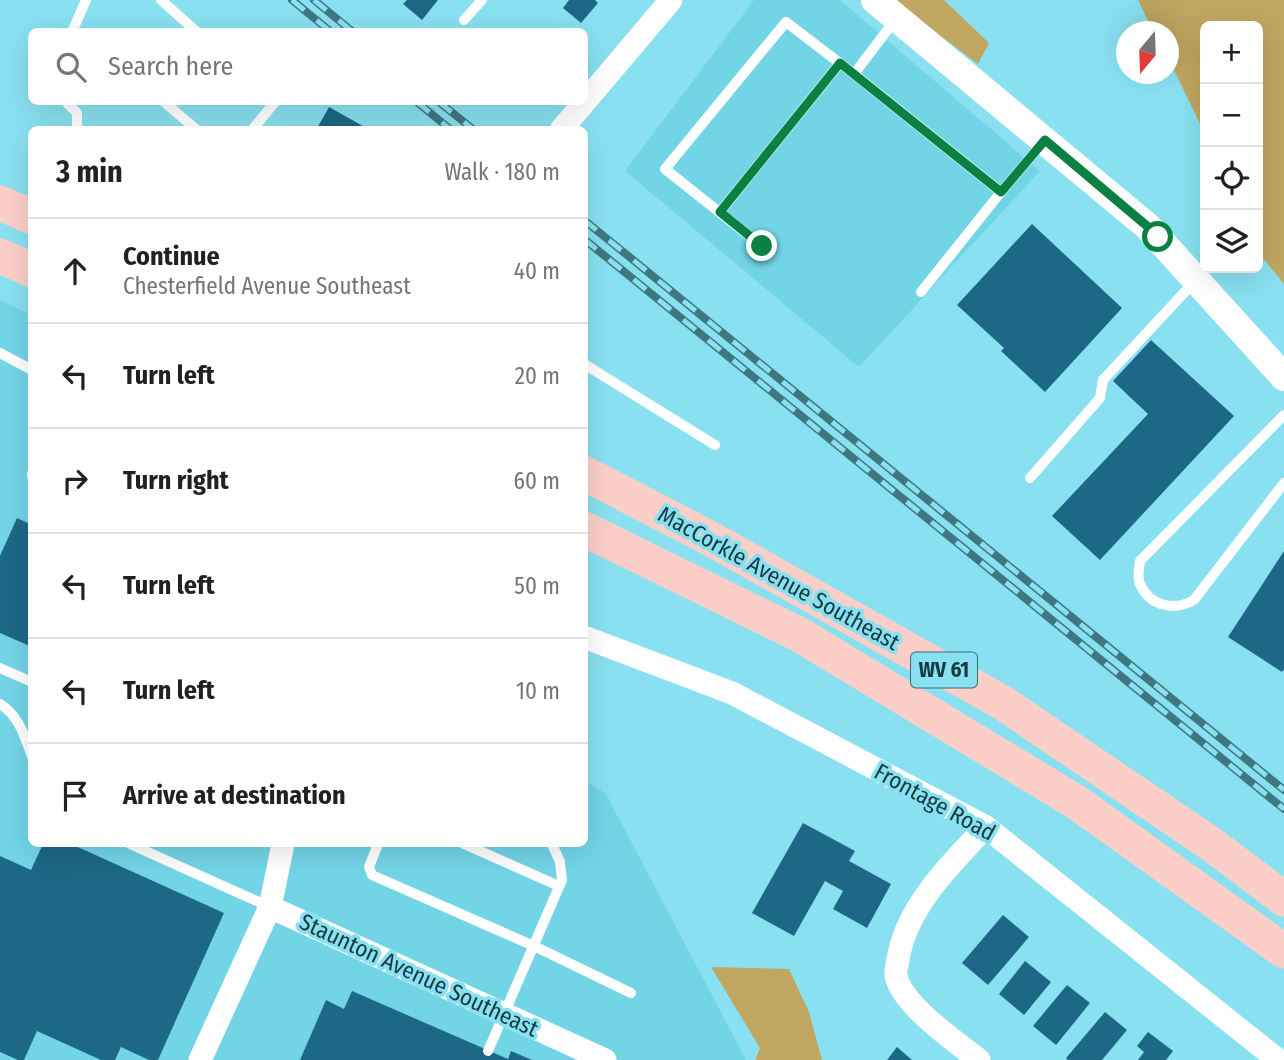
<!DOCTYPE html>
<meta charset="utf-8">
<style>
body{margin:0;font-family:"Fira Sans Condensed",sans-serif;background:#f2f2f2;color:#202124}
.controls{position:absolute;right:21px;top:21px;display:grid;overflow:hidden;border-radius:10px;box-shadow:0 7px 28px #0002}
.controls button{width:63px;height:63px;display:grid;place-items:center;padding:0;border:0;border-bottom:2px solid #e0e0e0;background:#fff;color:#202124;font:35px sans-serif}
.compass{position:absolute;left:1116px;top:21px;width:63px;height:63px;border-radius:50%;background:#fff;box-shadow:0 7px 28px #0002;rotate:199deg}
.stop{position:absolute;width:21px;height:21px;margin:-16px;border:5px solid #0b8043;border-radius:50%;background:#fff}
.stop.end{background:#0b8043;border-color:#fff;box-shadow:0 2px 7px #0008}
.list{margin:0;padding:0;list-style:none}
h2{display:flex;justify-content:space-between;align-items:center;height:91px;margin:0;padding:0 28px;font-size:30px}
h2 small{font-size:23px;font-weight:400;color:#757577}
.list li{display:grid;grid-template-columns:46px 1fr auto;gap:21px;align-items:center;box-sizing:border-box;height:105px;padding:0 28px;border-top:2px solid #e0e0e0}
.list b{display:block;font-size:26px;white-space:nowrap}
.list p{margin:0;font-size:23px;white-space:nowrap;color:#757577}
.list em{font-size:23px;font-style:normal;color:#757577}
.icon{flex:none;width:38px;height:38px;fill:none;stroke:currentColor;stroke-width:2;stroke-linecap:round;stroke-linejoin:round}
.map{position:relative;flex:none;width:1284px;height:1060px;overflow:hidden}
.search{position:absolute;background:#fff;box-shadow:0 7px 28px #0002;left:28px;top:28px;width:560px;height:77px;display:flex;align-items:center;gap:18px;box-sizing:border-box;padding:0 24px;border-radius:10px;color:#757577;font-size:26px}
.panel{position:absolute;background:#fff;box-shadow:0 7px 28px #0002;left:28px;top:126px;width:560px;height:721px;border-radius:10px}
.map>svg:first-child{display:block}
</style>
<div class="map">
<svg width="1284" height="1060" viewBox="0 0 1284 1060">
<rect width="100%" height="100%" fill="#89e0f0"/>
<g fill="#72d5e6">
<polygon points="754,0 840,0 1040,171 859,367 625,171"/>
<polygon points="0,300 31,315 32,844 584,844 585,780 606,794 746,1060 0,1060"/>
</g>
<g fill="#c0a660">
<polygon points="893,0 944,0 989,43 978,64"/>
<polygon points="1138,0 1284,0 1284,284 1258,252 1258,26 1205,26 1205,134 1169,60 1168,32 1153,31"/>
<polygon points="711,967 789,969 809,1012 822,1060 755,1060 760,1048"/>
</g>
<g fill="#1d6887">
<polygon points="407,0 438,0 422,20 403,4"/>
<polygon points="569,0 595,0 598,3 581,23 563,8"/>
<polygon points="329,107 370,130 316,130"/>
<polygon points="1032,224 1122,308 1045,392 1001,351 1004,348 957,305"/>
<polygon points="1151,340 1234,416 1100,560 1052,516 1148,414 1113,381"/>
<polygon points="17,518 32,525 32,647 0,633 0,556"/>
<polygon points="1284,551 1284,669 1282,672 1228,637"/>
<polygon points="803,823 855,851 849,861 891,884 867,928 833,909 843,891 825,881 794,936 752,913"/>
<polygon points="43,844 71,844 224,913 158,1060 149,1060 121,1047 115,1060 101,1060 37,1031 24,1060 18,1060 0,1052 0,856 31,870"/>
<polygon points="1003,915 1029,937 988,985 962,963"/>
<polygon points="1025,961 1051,982 1024,1015 999,994"/>
<polygon points="1067,985 1090,1003 1056,1045 1033,1026"/>
<polygon points="352,991 508,1059 511,1051 532,1060 300,1060 326,1000 344,1009"/>
<polygon points="1105,1012 1127,1030 1102,1060 1068,1060 1066,1058"/>
<polygon points="1148,1032 1173,1051 1166,1060 1138,1060 1144,1052 1137,1046"/>
<polygon points="897,1047 912,1060 887,1060"/>
</g>
<g fill="none" stroke-linecap="round" stroke-linejoin="round">
<g stroke="#fff" stroke-width="10">
<polyline points="161,0 197,32"/>
<polyline points="464,20 482,0"/>
<polyline points="895,20 854,74 1001,192 1045,140"/>
<polyline points="72,32 86,0"/>
<polyline points="66,102 77,113 77,130"/>
<polyline points="164,102 197,130"/>
<polyline points="252,130 275,102"/>
<polyline points="720,212 840,63"/>
<polyline points="762,246 665,169 786,22 854,74"/>
<polyline points="921,292 1001,192"/>
<polyline points="0,353 32,370"/>
<polyline points="584,364 715,445"/>
<path d="M1284,415l-144,146c-1,7 -3,17 0,23 10,23 35,27 54,16l90,-117"/>
<polyline points="32,473 32,476"/>
<polyline points="1030,478 1100,398 1103,380 1194,282"/>
<polyline points="0,668 32,682"/>
<path d="M0,704c19,12 24,31 32,52"/>
<polyline points="130,844 270,907"/>
<polyline points="378,844 369,867 372,875 534,946 631,993"/>
<polyline points="464,844 559,886"/>
<polyline points="488,1051 562,880 560,862 552,844"/>
</g>
<g stroke="#fff" stroke-width="23">
<polyline points="561,130 671,0"/>
<polyline points="584,637 732,693 986,827 1278,1060"/>
<polyline points="270,907 605,1060"/>
<polyline points="200,1060 270,907 283,844"/>
<path d="M979,1060c-24,-19 -76,-54 -83,-84 -1,-4 1,-11 2,-16 7,-51 53,-97 88,-133"/>
</g>
<polyline stroke="#fff" stroke-width="28" points="875,0 1147,226 1284,377"/>
<g stroke="#fbcfc7" stroke-width="35">
<polyline points="0,203 32,217"/>
<polyline points="0,256 32,270"/>
<polyline points="584,473 713,540 1003,703 1211,844 1284,899"/>
<polyline points="584,529 800,635 1076,802 1284,951"/>
</g>
<g stroke="#3f7780" stroke-width="8">
<g id="rail">
<polyline points="292,0 331,32"/>
<polyline points="314,0 353,32"/>
<polyline points="417,102 451,130"/>
<polyline points="439,102 474,130"/>
<polyline points="584,220 1284,790"/>
<polyline points="584,239 1284,809"/>
</g>
</g>
<use href="#rail" stroke="#89e0f0" stroke-width="5" stroke-dasharray="16" stroke-linecap="butt"/>
</g>
<g fill="none" stroke-linecap="round" stroke-linejoin="round">
<polyline stroke="#0b8043" stroke-width="9" points="762,246 720,212 840,63 1001,192 1045,140 1147,226 1158,237"/>
</g>
<g text-anchor="middle" dominant-baseline="central" stroke-width="7" stroke-linejoin="round" paint-order="stroke">
<rect fill="#89e0f0" stroke="#386c75" stroke-width="2" x="911" y="652.5" width="66" height="35" rx="5"/>
<g font-size="21" font-weight="bold" fill="#153a40">
<text x="944" y="670">WV 61</text>
</g>
<g font-size="23" fill="#153a40" stroke="#89e0f0">
<text transform="translate(779 578) rotate(29)">MacCorkle Avenue Southeast</text>
<text transform="translate(935 802) rotate(29)">Frontage Road</text>
<text transform="translate(419 975) rotate(25)">Staunton Avenue Southeast</text>
</g>
</g>
</svg>
<div class="controls">
<button>+</button>
<button>−</button>
<button><svg class="icon" aria-label="locate" viewBox="0 0 24 24"><circle cx="12" cy="12" r="6"/><path d="M12 2v4M12 18v4M2 12h4M18 12h4"/></svg></button>
<button><svg class="icon" aria-label="layers" viewBox="0 0 24 24"><path d="M12 4l9 5-9 5-9-5zM3 14l9 5 9-5"/></svg></button>
</div>
<svg class="compass" viewBox="-18 -18 36 36"><path d="M0-13l5 13h-10z" fill="#e53935"/><path d="M0 13l5-13h-10z" fill="#757577"/></svg>
<div class="stop" style="left:1158px;top:237px"></div>
<div class="stop end" style="left:762px;top:246px"></div>
<div class="search"><svg class="icon" aria-label="search" viewBox="0 0 24 24"><circle cx="10" cy="10" r="6"/><path d="M15 15l6 6"/></svg>Search here</div>
<section class="panel">
<h2>3 min<small>Walk · 180 m</small></h2>
<ul class="list">
<li><svg class="icon" aria-label="ahead" viewBox="0 0 24 24"><path d="M12 20V5M6 11l6-6 6 6"/></svg><div><b>Continue</b><p>Chesterfield Avenue Southeast</p></div><em>40 m</em></li>
<li><svg class="icon" aria-label="left" viewBox="0 0 24 24"><path d="M17 20v-9H6M10 6l-5 5 5 5"/></svg><div><b>Turn left</b></div><em>20 m</em></li>
<li><svg class="icon" aria-label="right" viewBox="0 0 24 24"><path d="M7 20v-9h11M14 6l5 5-5 5"/></svg><div><b>Turn right</b></div><em>60 m</em></li>
<li><svg class="icon" aria-label="left" viewBox="0 0 24 24"><path d="M17 20v-9H6M10 6l-5 5 5 5"/></svg><div><b>Turn left</b></div><em>50 m</em></li>
<li><svg class="icon" aria-label="left" viewBox="0 0 24 24"><path d="M17 20v-9H6M10 6l-5 5 5 5"/></svg><div><b>Turn left</b></div><em>10 m</em></li>
<li><svg class="icon" aria-label="arrive" viewBox="0 0 24 24"><path d="M6 21V4h12l-3 4 3 4H6"/></svg><div><b>Arrive at destination</b></div></li>
</ul>
</section>
</div>
